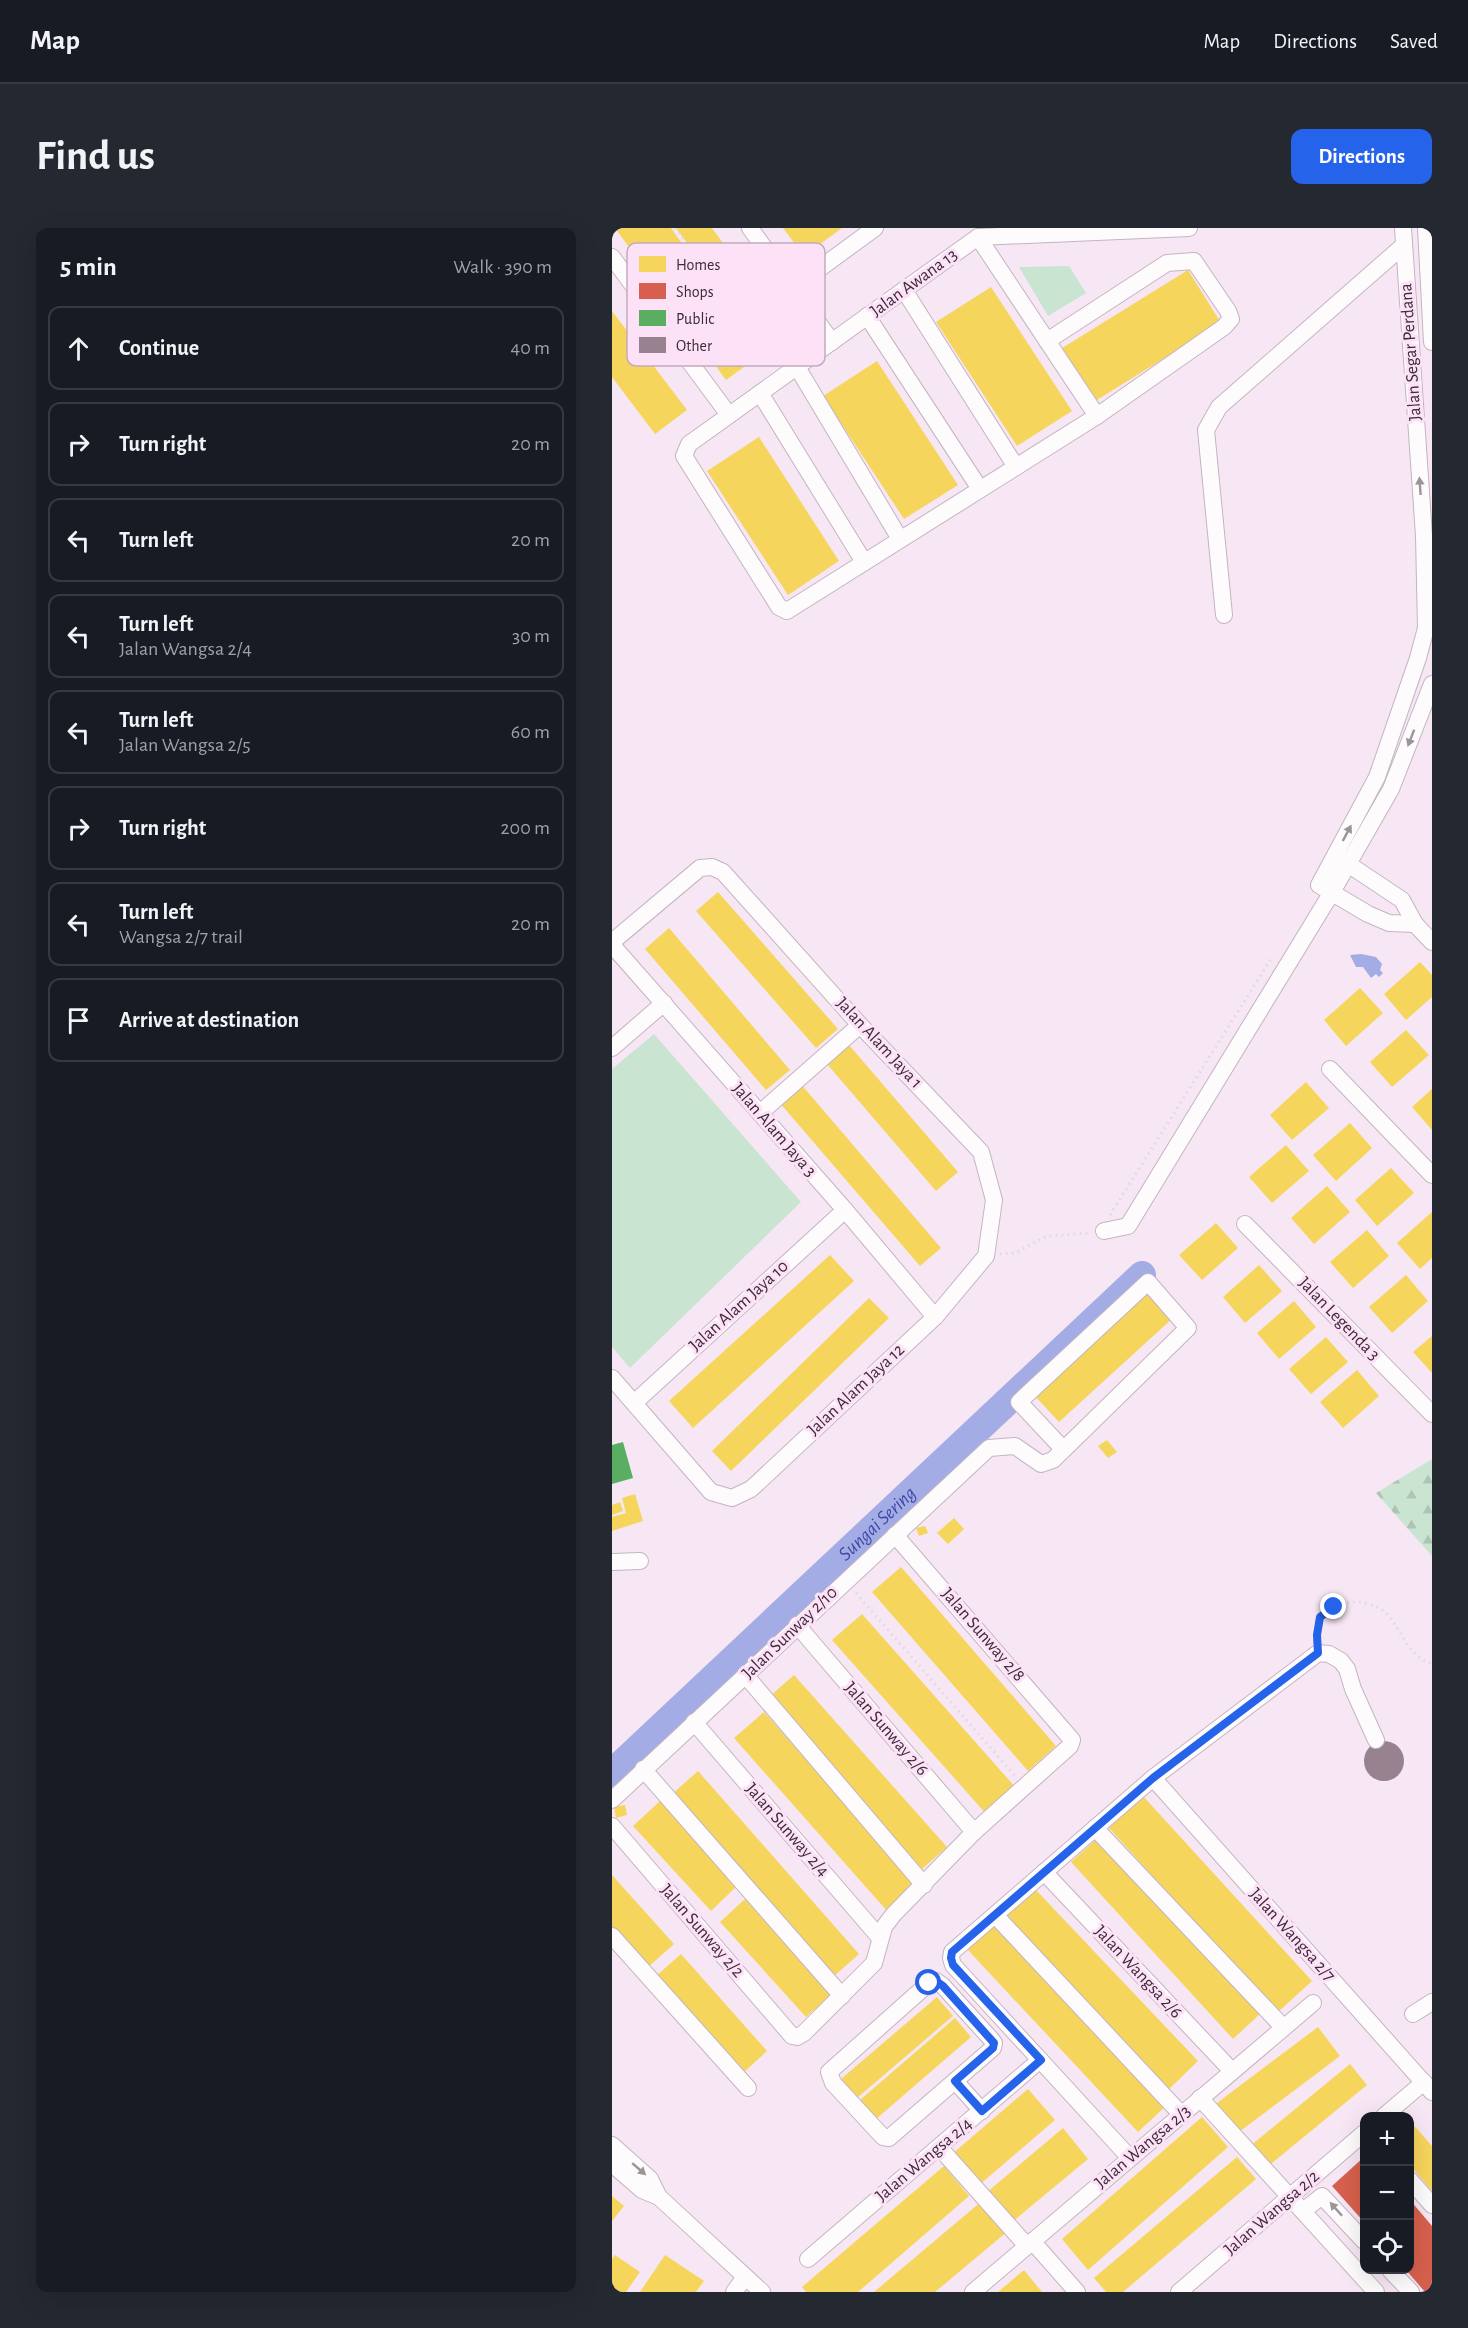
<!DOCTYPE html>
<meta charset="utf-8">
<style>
body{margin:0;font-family:"Alegreya Sans",sans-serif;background:#242831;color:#f1f3f6}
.controls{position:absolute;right:18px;bottom:18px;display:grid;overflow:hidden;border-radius:12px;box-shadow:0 6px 24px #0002}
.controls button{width:54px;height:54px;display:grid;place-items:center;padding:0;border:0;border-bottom:2px solid #363941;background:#171b24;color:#f1f3f6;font:30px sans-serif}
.stop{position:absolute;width:18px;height:18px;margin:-14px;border:4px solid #2563eb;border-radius:50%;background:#fff}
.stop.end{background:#2563eb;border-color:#fff;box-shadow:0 2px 6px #0008}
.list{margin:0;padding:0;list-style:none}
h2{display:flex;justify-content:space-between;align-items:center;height:78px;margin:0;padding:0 24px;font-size:26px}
h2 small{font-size:20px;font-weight:400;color:#9ea1a6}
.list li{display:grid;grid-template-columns:39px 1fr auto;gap:18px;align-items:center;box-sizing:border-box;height:84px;margin:0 12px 12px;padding:0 12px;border:2px solid #363941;border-radius:12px}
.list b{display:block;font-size:22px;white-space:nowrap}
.list p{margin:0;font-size:20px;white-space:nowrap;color:#9ea1a6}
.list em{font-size:20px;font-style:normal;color:#9ea1a6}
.icon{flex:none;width:33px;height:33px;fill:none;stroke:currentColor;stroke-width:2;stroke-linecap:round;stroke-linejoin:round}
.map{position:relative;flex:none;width:820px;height:2064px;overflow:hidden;border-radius:12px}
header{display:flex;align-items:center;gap:36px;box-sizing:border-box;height:84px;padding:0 30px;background:#171b24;border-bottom:2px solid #363941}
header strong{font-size:28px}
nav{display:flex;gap:33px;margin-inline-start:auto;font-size:21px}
.intro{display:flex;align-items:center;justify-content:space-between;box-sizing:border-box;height:144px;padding:0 36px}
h1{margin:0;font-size:42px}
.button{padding:15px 27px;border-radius:12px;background:#2563eb;color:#fff;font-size:21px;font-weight:700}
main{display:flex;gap:36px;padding:0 36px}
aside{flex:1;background:#171b24;border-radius:12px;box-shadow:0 6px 24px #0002}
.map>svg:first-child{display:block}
</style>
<header>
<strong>Map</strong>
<nav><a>Map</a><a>Directions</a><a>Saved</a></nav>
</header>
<div class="intro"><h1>Find us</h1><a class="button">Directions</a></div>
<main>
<aside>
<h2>5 min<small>Walk · 390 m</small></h2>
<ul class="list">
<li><svg class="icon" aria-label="ahead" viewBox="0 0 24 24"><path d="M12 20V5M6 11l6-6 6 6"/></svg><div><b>Continue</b></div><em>40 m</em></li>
<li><svg class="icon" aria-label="right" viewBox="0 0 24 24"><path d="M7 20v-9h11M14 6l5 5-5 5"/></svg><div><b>Turn right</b></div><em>20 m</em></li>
<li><svg class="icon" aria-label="left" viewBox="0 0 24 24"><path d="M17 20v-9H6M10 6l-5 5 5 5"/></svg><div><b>Turn left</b></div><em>20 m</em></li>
<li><svg class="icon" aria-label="left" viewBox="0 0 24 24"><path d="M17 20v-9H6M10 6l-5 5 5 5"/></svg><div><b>Turn left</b><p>Jalan Wangsa 2/4</p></div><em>30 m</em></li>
<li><svg class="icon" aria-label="left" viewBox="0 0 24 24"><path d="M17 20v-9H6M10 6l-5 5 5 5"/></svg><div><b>Turn left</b><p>Jalan Wangsa 2/5</p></div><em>60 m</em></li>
<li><svg class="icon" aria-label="right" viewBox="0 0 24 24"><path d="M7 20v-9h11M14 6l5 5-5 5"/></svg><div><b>Turn right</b></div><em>200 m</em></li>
<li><svg class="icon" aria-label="left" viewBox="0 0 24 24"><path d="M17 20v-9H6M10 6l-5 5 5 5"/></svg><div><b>Turn left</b><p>Wangsa 2/7 trail</p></div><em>20 m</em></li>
<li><svg class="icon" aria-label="arrive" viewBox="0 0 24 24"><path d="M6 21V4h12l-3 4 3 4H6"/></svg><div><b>Arrive at destination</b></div></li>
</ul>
</aside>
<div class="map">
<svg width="820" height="2064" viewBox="0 0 820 2064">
<defs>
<pattern id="forest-firs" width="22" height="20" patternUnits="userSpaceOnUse" patternTransform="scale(1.5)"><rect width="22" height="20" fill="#cae4d2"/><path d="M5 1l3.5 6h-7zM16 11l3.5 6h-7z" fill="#aec4b5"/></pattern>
</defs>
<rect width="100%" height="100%" fill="#f7e7f4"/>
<polygon fill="url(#forest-firs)" points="820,1231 820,1328 764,1265"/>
<g fill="#cae4d2">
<polygon points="457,38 474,65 436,88 407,39"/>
<polygon points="42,806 189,974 18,1140 0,1119 0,841"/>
</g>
<polygon fill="#a4ace6" points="749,726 764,729 770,736 768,742 771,745 767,749 764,746 759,750 751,739 744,739 738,727"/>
<g fill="#f6d55c">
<polygon points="3,0 59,0 150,126 114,152"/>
<polygon points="64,0 100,0 172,98 149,115"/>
<polygon points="171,0 230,0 192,28"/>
<polygon points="576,42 609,95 480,175 447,122"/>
<polygon points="379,59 460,183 405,218 324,94"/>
<polygon points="0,83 75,182 43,206 0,149"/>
<polygon points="265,133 346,257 292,291 211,168"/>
<polygon points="147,209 227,333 176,367 95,243"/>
<polygon points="106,664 226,801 204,820 84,683"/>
<polygon points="57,700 178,842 154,862 33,721"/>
<polygon points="808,734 820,747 820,769 794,792 772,766"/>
<polygon points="748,760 771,785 734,818 712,792"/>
<polygon points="794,802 817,827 780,859 758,834"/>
<polygon points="237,817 346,944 324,963 215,836"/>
<polygon points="694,854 717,880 680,912 658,887"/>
<polygon points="188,855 329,1020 308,1038 167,874"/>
<polygon points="820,861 820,902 800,879"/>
<polygon points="738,895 760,920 724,953 701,927"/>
<polygon points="674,917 697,943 660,975 637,949"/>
<polygon points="779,940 802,965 765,998 743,972"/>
<polygon points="715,958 738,984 702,1016 679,990"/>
<polygon points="820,984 820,1030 808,1041 785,1015"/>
<polygon points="604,995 626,1020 590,1052 567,1027"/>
<polygon points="755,1002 777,1028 741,1060 718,1034"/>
<polygon points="218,1027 242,1053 81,1200 57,1173"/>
<polygon points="647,1037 670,1063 633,1095 611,1069"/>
<polygon points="794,1047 816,1073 780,1105 757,1079"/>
<polygon points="537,1061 562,1089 447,1194 421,1166"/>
<polygon points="257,1070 277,1090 119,1243 100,1223"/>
<polygon points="682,1073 704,1099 667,1131 645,1105"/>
<polygon points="820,1108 820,1145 801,1124"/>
<polygon points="714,1109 736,1134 699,1166 677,1141"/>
<polygon points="745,1142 767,1168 731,1200 708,1174"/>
<polygon points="495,1212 505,1224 496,1230 486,1218"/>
<polygon points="23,1266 31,1293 0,1303 0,1289 14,1285 10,1270"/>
<polygon points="8,1274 11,1283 0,1287 0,1277"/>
<polygon points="342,1290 352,1301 336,1316 325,1305"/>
<polygon points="313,1298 316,1305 307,1308 304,1300"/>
<polygon points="289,1339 444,1518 416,1543 260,1364"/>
<polygon points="250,1386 404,1560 375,1587 220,1412"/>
<polygon points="182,1447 335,1619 310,1641 157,1469"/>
<polygon points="152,1484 305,1658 276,1684 122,1510"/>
<polygon points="86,1543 247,1726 220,1750 59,1567"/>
<polygon points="531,1568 700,1753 665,1785 497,1600"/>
<polygon points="48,1573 125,1658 99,1683 21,1598"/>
<polygon points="13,1577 15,1587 4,1590 2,1579"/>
<polygon points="488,1608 649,1785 621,1811 459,1634"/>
<polygon points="0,1647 62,1716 35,1740 0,1700"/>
<polygon points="423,1661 586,1833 556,1862 392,1690"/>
<polygon points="133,1671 219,1767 194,1789 108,1694"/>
<polygon points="383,1693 555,1877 526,1904 354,1720"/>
<polygon points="69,1726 155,1823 130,1846 43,1749"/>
<polygon points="325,1769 341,1788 245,1870 229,1851"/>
<polygon points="343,1790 359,1809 264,1891 248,1872"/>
<polygon points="706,1799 728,1828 623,1907 601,1878"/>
<polygon points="738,1836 755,1857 654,1940 637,1919"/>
<polygon points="416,1861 443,1892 366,1958 339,1927"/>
<polygon points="590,1889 616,1919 476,2042 450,2011"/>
<polygon points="798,1893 820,1918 820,1963 798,1937"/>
<polygon points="451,1900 476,1931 399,1995 374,1965"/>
<polygon points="625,1929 644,1951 511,2064 494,2064 482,2050"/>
<polygon points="332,1938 357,1968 246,2064 194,2064 190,2059"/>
<polygon points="0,1968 12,1978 0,1993"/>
<polygon points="370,1973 396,2003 323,2064 262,2064"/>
<polygon points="3,2027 28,2044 14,2064 0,2064 0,2031"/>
<polygon points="53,2027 92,2053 84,2064 28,2064"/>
<polygon points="412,2042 430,2064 386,2064"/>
</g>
<g fill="#d6604d">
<polygon points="752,1929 752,1994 720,1958"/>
<polygon points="798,1972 820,1998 820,2064 813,2064 794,2042 798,2042"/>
</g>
<polygon fill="#5aae61" points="11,1214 21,1250 0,1256 0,1217"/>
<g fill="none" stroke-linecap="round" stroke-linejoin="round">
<path stroke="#a4ace6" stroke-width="28" id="s1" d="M0,1545l530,-498"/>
</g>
<circle fill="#98828f" cx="772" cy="1533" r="20"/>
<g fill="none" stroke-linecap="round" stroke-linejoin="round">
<g stroke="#c2b5c0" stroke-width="18">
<g id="minor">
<polyline points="138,0 220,114"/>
<polyline points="791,0 812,308 814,400 806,430 765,549 707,657 756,686 777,695 803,696"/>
<polyline points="814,0 820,114"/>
<polyline points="366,9 485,188"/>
<polyline points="0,29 117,187"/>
<polyline points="181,60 263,0"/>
<polyline points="292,62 404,239"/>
<polyline points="255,88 368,261"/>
<polyline points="435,113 555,35 582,33 616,83 619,91 612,99 485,188 175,383 167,379 72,228 77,216 366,9 577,0"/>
<polyline points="185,139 288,311"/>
<polyline points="148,165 252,334"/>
<polyline points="612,387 594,202 607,179 792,17"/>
<polyline points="727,630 790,672 803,696 820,714"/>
<polyline points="0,714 88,640 100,639 111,644 248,797 369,924 382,972 374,1028 323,1089 139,1261 120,1270 99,1264 0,1150"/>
<polyline points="0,717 233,982 323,1089"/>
<polyline points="0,820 52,775"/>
<polyline points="718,841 820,947"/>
<polyline points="148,885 248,797"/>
<polyline points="633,996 820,1186"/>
<polyline points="492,1003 516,998 720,664 779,561 820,456"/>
<polyline points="22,1175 233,982"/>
<polyline points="0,1334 28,1333"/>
<polyline points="185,1397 362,1604"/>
<polyline points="134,1448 312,1657"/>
<polyline points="82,1494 268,1710"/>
<polyline points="31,1541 230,1768"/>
<polyline points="541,1550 820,1864"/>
<polyline points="0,1572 377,1220 403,1218 429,1236 441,1232 576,1100 536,1054 407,1174 451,1221"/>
<polyline points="0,1598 180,1808 185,1809 192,1805 262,1735 272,1699 281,1687 362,1604 458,1518 460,1512 283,1307"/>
<polyline points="483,1600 671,1799"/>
<polyline points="432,1644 620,1843"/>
<polyline points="383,1687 569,1886"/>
<polyline points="0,1708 136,1860"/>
<polygon points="324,1753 331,1758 379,1811 382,1815 381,1820 277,1910 271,1909 221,1855 217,1844 317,1755"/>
<polyline points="801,1786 820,1774"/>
<polyline points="343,1853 370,1883"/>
<polyline points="588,1870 764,2064"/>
<polyline points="772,1888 812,1854"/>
<polyline points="0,1917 38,1951 47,1969"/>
<polyline points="327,1919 415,2018"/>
<polyline points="518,1930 341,1737 339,1730 340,1724 541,1550 706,1425 717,1426 729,1433 735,1441 741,1461 764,1512"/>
<polyline points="0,1936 30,1962 47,1969 150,2064"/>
<polyline points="798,1952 820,1977"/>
<polyline points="691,1983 710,1968 752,2013"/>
<polyline points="420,2013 465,2064"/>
<polyline points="196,2031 428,1832"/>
<polyline points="778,2042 799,2064"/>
<polyline points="122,2064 133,2049"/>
<polyline points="361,2064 701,1775"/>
<polyline points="567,2064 752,1905"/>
</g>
</g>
<g stroke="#ded9dd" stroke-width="3" stroke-dasharray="1.5 4.5" stroke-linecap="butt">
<polyline points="63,0 155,127"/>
<polyline points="498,987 659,731"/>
<polyline points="388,1026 403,1025 435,1008 476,1005"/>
<polyline points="244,1365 403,1548"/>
<path d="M705,1412l3,-23c13,-9 27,-18 44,-14 4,1 10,2 13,4 23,11 26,48 55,57"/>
</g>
<use href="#minor" stroke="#fefbfd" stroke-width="16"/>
</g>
<defs><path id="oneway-solid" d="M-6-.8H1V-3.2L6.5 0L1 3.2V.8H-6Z" transform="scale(1.5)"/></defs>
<g fill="#9c949a">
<use href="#oneway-solid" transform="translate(808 258) rotate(-94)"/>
<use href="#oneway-solid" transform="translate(799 510) rotate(111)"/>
<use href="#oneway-solid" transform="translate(735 605) rotate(-62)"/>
<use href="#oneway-solid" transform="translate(27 1941) rotate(41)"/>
<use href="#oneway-solid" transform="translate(724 1981) rotate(-132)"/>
</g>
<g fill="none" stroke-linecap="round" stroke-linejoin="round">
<polyline stroke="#2563eb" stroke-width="8" points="317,1755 324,1753 331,1758 382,1815 381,1820 343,1853 370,1883 429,1832 341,1737 339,1730 340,1724 541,1550 706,1425 705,1407 708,1389 722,1379"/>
</g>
<g text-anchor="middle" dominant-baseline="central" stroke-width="6" stroke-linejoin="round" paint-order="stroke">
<g font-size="18" fill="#3a2d37" stroke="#fde1f7">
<text transform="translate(302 55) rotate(-36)">Jalan Awana 13</text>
<text transform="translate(799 124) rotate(-94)">Jalan Segar Perdana</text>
<text transform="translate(267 815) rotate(47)">Jalan Alam Jaya 1</text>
<text transform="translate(162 902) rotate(49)">Jalan Alam Jaya 3</text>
<text transform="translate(127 1078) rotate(-42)">Jalan Alam Jaya 10</text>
<text transform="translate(727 1091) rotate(46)">Jalan Legenda 3</text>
<text transform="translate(244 1162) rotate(-43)">Jalan Alam Jaya 12</text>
<text transform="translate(178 1405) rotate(-44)">Jalan Sunway 2/10</text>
<text transform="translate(371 1407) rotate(49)">Jalan Sunway 2/8</text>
<text transform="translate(274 1501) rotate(49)">Jalan Sunway 2/6</text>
<text transform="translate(175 1602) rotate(49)">Jalan Sunway 2/4</text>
<text transform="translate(90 1703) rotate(49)">Jalan Sunway 2/2</text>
<text transform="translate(680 1707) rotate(48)">Jalan Wangsa 2/7</text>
<text transform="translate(526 1744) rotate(47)">Jalan Wangsa 2/6</text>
<text transform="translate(531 1919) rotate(-40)">Jalan Wangsa 2/3</text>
<text transform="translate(312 1932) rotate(-40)">Jalan Wangsa 2/4</text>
<text transform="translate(660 1985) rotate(-41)">Jalan Wangsa 2/2</text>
</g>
<g font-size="20" font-style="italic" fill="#3e4aa6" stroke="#fde1f7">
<text stroke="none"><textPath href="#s1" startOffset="364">Sungai Sering</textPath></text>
</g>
</g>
<rect x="15" y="15" width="198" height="123" rx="9" fill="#fde1f7" stroke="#c2abbd" stroke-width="1.5"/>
<rect x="27" y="28" width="27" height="16" fill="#f6d55c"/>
<rect x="27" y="55" width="27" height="16" fill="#d6604d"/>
<rect x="27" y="82" width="27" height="16" fill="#5aae61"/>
<rect x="27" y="109" width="27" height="16" fill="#98828f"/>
<g font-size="16" fill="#3a2d37">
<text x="64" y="42">Homes</text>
<text x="64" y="69">Shops</text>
<text x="64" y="96">Public</text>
<text x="64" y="123">Other</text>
</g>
</svg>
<div class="controls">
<button>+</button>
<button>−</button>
<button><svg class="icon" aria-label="locate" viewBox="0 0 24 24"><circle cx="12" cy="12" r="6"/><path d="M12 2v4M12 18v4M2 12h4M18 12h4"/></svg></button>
</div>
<div class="stop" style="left:317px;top:1755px"></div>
<div class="stop end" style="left:722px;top:1379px"></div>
</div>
</main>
